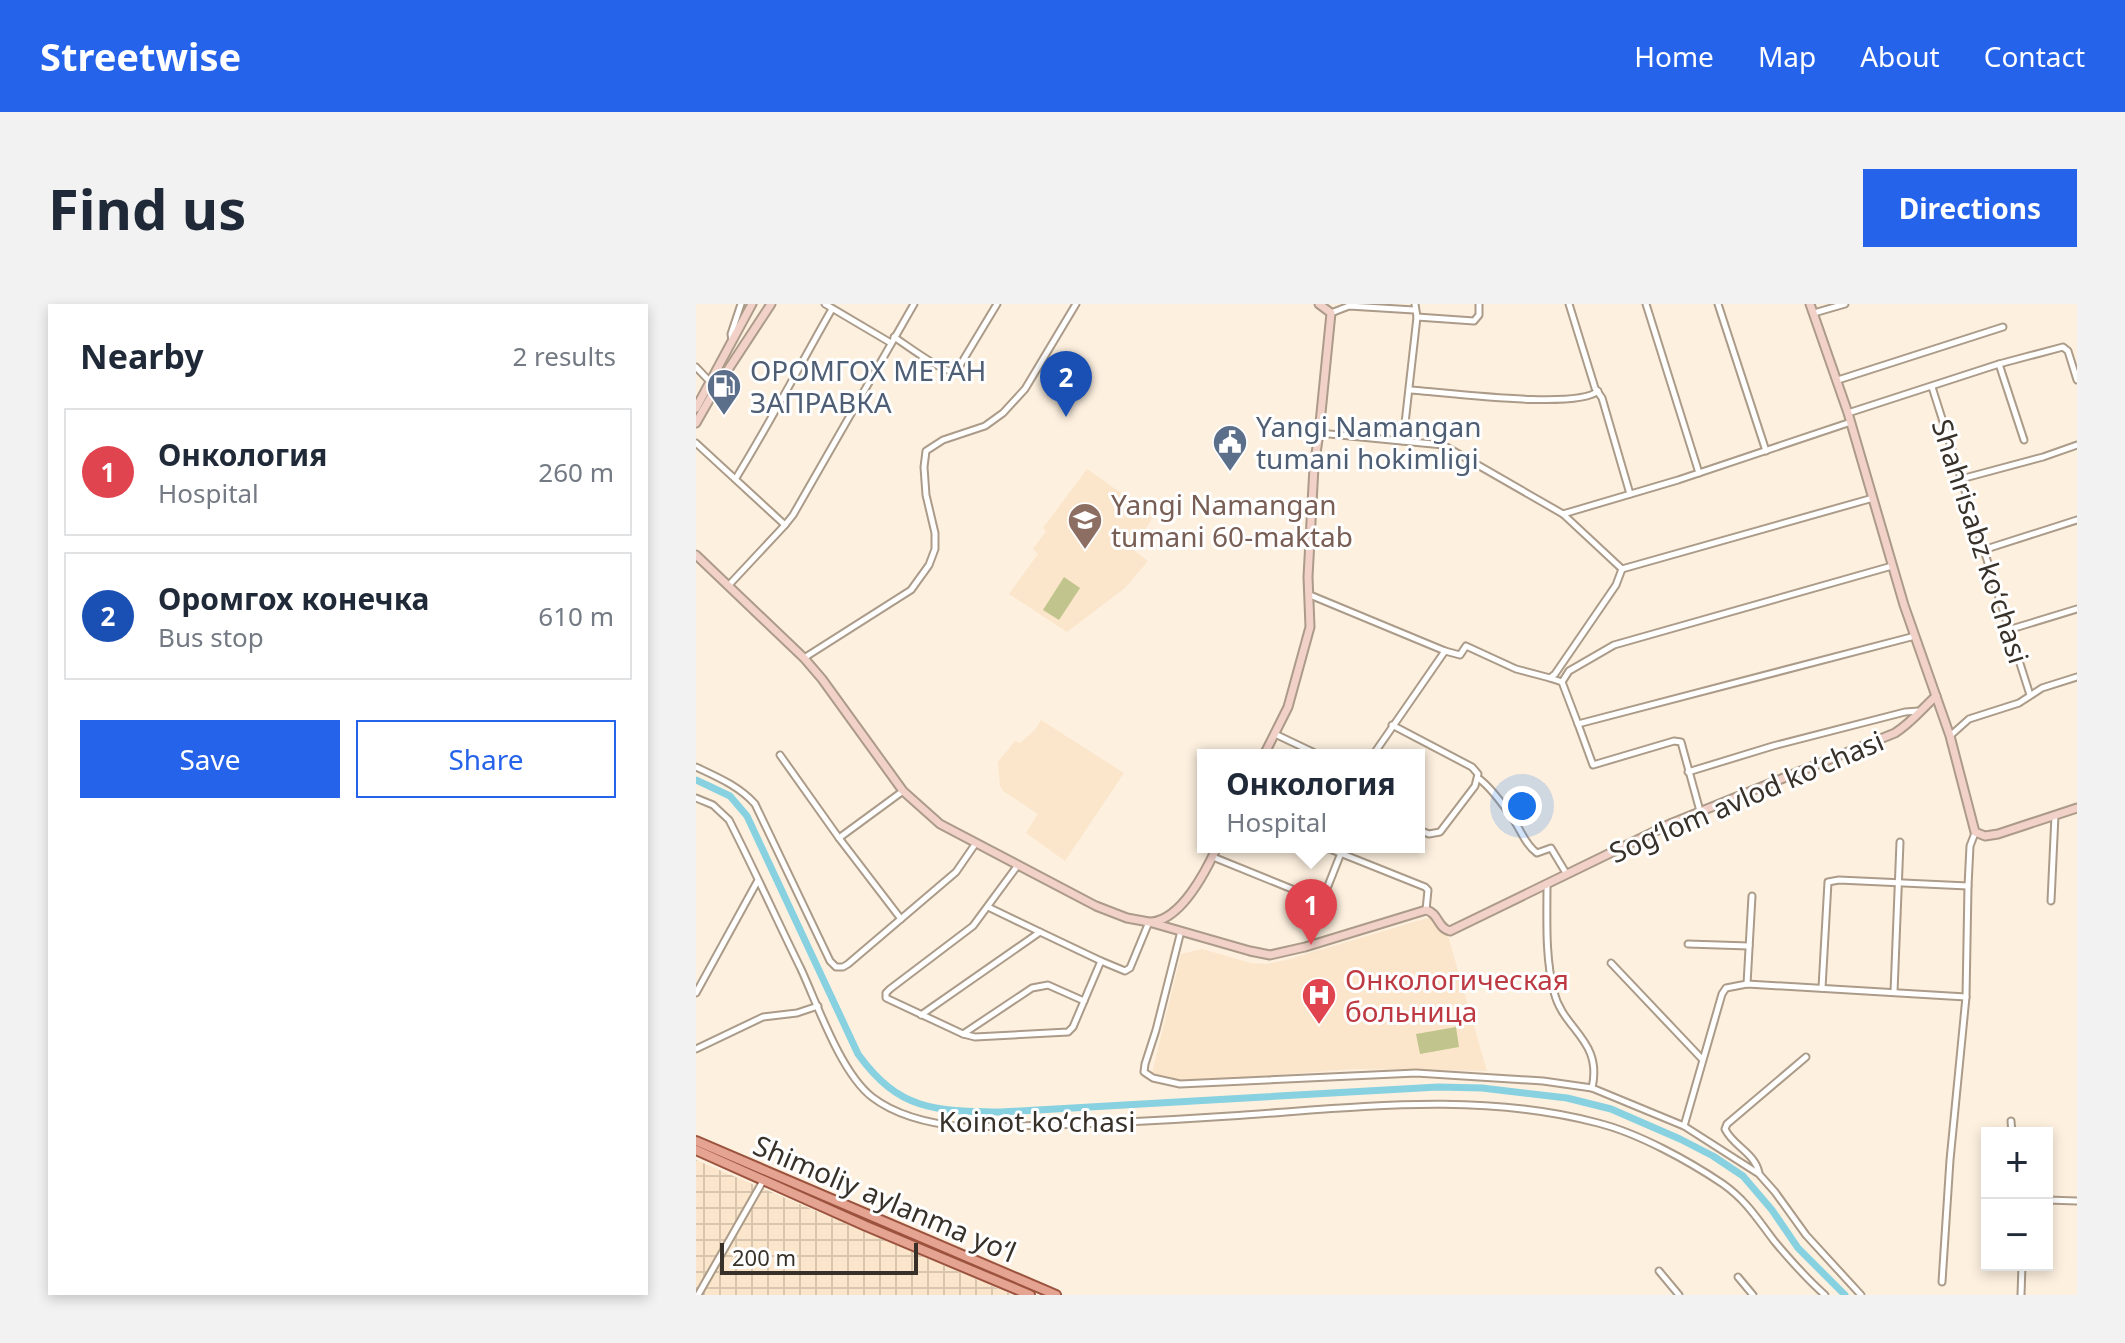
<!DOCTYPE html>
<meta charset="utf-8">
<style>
body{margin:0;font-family:"Noto Sans",sans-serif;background:#f2f2f3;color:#1f2937}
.controls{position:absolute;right:24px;bottom:24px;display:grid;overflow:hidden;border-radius:0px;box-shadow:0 4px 12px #0003}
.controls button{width:72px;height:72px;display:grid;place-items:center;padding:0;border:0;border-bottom:2px solid #e0e1e3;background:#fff;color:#1f2937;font:40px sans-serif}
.scale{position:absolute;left:24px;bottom:20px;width:198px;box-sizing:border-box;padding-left:8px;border:4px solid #373129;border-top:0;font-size:22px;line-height:28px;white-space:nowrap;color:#373129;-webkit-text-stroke:6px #fff;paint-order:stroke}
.you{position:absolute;left:826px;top:502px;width:28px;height:28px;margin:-20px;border:6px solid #fff;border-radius:50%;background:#1a73e8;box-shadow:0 0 0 12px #1a73e833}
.badge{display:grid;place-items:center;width:52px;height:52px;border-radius:50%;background:#2563eb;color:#fff;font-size:26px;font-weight:700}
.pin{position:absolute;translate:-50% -66px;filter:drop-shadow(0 2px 4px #0008)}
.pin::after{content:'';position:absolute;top:42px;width:28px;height:24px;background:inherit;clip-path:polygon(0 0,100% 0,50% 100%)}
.popup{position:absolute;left:501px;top:445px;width:228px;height:104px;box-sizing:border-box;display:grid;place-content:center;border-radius:0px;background:#fff;filter:drop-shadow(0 2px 6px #0005);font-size:26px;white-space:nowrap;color:#747a83}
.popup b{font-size:30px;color:#1f2937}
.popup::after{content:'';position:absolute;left:50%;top:100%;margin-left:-16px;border:16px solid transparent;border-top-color:#fff}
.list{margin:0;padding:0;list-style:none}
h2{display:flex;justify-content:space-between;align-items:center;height:104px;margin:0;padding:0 32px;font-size:34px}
h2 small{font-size:26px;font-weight:400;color:#747a83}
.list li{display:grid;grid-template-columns:52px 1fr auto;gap:24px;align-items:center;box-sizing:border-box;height:128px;margin:0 16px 16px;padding:0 16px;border:2px solid #e0e1e3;border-radius:0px}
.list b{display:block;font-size:30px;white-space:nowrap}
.list p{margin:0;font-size:26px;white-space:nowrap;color:#747a83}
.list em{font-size:26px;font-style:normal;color:#747a83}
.actions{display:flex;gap:16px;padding:24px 32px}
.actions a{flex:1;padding:18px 0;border:2px solid #2563eb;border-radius:0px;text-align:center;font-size:28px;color:#2563eb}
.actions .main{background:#2563eb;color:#fff}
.map{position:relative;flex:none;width:1381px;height:991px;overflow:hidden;border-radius:0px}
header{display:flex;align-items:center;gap:48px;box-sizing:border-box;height:112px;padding:0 40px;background:#2563eb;color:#fff}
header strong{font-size:38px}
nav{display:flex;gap:44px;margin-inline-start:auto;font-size:28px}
.intro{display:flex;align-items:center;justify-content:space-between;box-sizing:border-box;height:192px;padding:0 48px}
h1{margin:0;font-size:56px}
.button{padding:20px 36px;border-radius:0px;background:#2563eb;color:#fff;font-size:28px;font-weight:700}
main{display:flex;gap:48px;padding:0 48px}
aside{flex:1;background:#fff;border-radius:0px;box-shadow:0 4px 12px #0003}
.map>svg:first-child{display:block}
</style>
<header>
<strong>Streetwise</strong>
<nav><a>Home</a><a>Map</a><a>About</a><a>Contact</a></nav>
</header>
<div class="intro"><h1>Find us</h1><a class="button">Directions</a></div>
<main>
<aside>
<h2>Nearby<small>2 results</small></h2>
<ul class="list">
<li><span class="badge" style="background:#e0444e">1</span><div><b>Онкология</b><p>Hospital</p></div><em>260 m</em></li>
<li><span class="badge" style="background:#1a4fb4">2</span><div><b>Оромгох конечка</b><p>Bus stop</p></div><em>610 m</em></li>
</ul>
<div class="actions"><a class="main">Save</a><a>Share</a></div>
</aside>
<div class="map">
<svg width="1381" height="991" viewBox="0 0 1381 991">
<defs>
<pattern id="industrial-grid" width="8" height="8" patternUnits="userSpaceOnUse" patternTransform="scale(2)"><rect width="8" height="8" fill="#fbe6cb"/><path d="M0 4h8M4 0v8" fill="none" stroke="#d8c6ae"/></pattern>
</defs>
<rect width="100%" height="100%" fill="#fdf0df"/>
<g fill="#fbe6cb">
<polygon points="391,165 458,212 436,245 452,257 429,284 371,328 313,290 342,250 337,245 350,227 347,224"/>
<polygon points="345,416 428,469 369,557 330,529 342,510 307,487 304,482 302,458 319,437 324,439 339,426"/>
<polygon points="738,612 745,627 752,632 791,767 661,765 483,778 456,769 485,650 506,645 555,659 570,660 590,656"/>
</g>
<polygon fill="url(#industrial-grid)" points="0,856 317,991 0,991"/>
<g fill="#c1c48c">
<polygon points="368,273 384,284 363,316 347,306"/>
<polygon points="760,723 763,743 724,750 720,730"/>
</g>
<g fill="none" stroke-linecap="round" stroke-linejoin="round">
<path stroke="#87d1e0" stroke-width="7" d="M0,476l34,16 17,20 111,238c41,57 77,57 143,58l437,-25 44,1 85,10 44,11 69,30 33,17 30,20 29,34 26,38 47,47"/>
<g stroke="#ab9b88" stroke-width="9">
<g id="street">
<polyline points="129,0 195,39"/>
<polyline points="873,0 899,84 906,94 934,190"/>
<polyline points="950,0 1003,169"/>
<polyline points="1022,0 1070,147"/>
<polyline points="635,9 653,2 718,6"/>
<polyline points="1118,9 1149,0"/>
<polyline points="721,13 778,17 783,11 783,0"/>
<path d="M198,33c11,7 49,36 59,34 2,-1 4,-3 6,-4l38,-63"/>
<polyline points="36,37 35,30 45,0"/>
<polyline points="1303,60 1328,136"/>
<polyline points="0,63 20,84"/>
<polyline points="1142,76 1307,23"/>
<polyline points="1236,83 1334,391"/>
<path d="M714,86c33,2 167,20 188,1"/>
<polyline points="1152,109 1303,60 1367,43 1372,47 1381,76"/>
<polyline points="623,129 747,141 867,210 926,265"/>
<polyline points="707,137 721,13 719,0"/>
<polyline points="0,139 89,221"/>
<path d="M40,174c34,-55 64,-113 96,-169"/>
<polyline points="1265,175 1347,153 1381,141"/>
<polyline points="867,210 982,176 1155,118"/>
<polyline points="1287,246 1381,216"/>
<polyline points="926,265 1177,194"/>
<polyline points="32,282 89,221 97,211 218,0"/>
<polyline points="614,291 749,347 764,351 770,342 820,365 854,374 859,370 920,281 926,265"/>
<polyline points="1312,326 1381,305"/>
<polyline points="108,354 215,286 233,261 239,245 239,229 230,191 228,163 230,147 247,136 289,122 307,109 329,85 380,0"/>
<polyline points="854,374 866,378 882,420 1219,332"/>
<polyline points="866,378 873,367 918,341 1196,262"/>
<polyline points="882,420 897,461 978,437 985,438 1004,507"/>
<polyline points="696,421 776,463 782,470 779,482 744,528 733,530 723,526"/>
<polyline points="579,430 623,451"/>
<polyline points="1254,432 1273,415 1323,399 1346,384 1381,373"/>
<polyline points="84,451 143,534 205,615"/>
<polyline points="677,451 749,347"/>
<path d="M0,463c21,10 43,19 59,37l75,157 6,6h7l5,-3 108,-92 20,-29"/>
<polyline points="992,468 1077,442 1209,408 1223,407"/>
<path d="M782,474c14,10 27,29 37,44 7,11 11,23 22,31l14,-5 15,25"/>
<path d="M0,494l17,7 16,15c25,49 48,100 72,149 17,37 40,104 71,128 26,20 60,27 92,30 89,-1 177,-5 266,-11 122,-8 248,-25 368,7 40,10 91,38 125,61 24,17 35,36 52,58 16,19 32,37 50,53"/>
<polyline points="143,534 207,487"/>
<polyline points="629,543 729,583 732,586 730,606"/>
<polyline points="517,553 623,596 628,592 645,549"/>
<polyline points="322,561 277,622 194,685 190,689 190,694 267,730 336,684 352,681 388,697 405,657 429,667 434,664 453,618"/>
<path d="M851,580c0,36 -2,73 7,108 9,38 49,48 38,96"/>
<polyline points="1355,597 1359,511"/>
<polyline points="292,603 344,628"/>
<polyline points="485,627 460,726 449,760 448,768 457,774 484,780 720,769 847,777 896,784 988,822 1063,870 1079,888 1110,931 1165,991"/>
<polyline points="992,640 1053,642"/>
<polyline points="915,659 1006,755"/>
<polyline points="1051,680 1056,592"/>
<polyline points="1126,684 1132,578 1143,576 1272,582"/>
<polyline points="1198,688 1204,538"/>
<polyline points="0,689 61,578"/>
<polyline points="225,711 344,628 405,657"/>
<polyline points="267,730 279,733 372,728 377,723 388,697"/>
<polyline points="0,745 67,713 101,709 122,702"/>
<polyline points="1315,817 1316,829"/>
<polyline points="988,822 1026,690 1030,684 1051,680 1270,693"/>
<path d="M1063,869c-4,-20 -26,-27 -34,-44l2,-5 79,-67"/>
<polyline points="1351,896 1381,897"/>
<polyline points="963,967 983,991"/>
<polyline points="1042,973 1057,991"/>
<polyline points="1246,978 1254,856 1270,693 1272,582 1274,542 1279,529"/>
<polyline points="2,991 67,877"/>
<polyline points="1325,991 1326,961"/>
</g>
</g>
<g stroke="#ab9b88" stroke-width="11">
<g id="secondary">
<polyline points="1114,0 1152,109 1208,301 1254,432 1279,528 1289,532 1302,530 1381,504"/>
<polyline points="0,104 56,0"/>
<polyline points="0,119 20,84 75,0"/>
<path d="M0,251l108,103 18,21 81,112 37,33 156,82 31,12 22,4 101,29 20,4 35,-8 121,-37c13,3 11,18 24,21l222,-108 223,-90c16,-10 27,-24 41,-37"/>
<polyline points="568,451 592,403 614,323 612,273 618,163 623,129 635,9 623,0"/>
<path d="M455,618c30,-2 55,-51 66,-75"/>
</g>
</g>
<g stroke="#9c533e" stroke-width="12">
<g id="primary">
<polyline points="0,837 360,991"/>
<polyline points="0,846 170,922 334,991"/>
</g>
</g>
<use href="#street" stroke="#fff" stroke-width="5"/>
<use href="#secondary" stroke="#f2d1c9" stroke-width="7"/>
<use href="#primary" stroke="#e5a392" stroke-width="8"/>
</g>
<defs>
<g id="fuel-pin" transform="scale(1.8)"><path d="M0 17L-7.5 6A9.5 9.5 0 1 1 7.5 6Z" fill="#5c6f8a" stroke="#fff"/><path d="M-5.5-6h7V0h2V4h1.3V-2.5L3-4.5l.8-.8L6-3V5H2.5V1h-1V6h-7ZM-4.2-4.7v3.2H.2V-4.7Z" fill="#fff"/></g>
<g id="civic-pin" transform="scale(1.8)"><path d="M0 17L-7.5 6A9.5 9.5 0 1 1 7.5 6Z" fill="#5c6f8a" stroke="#fff"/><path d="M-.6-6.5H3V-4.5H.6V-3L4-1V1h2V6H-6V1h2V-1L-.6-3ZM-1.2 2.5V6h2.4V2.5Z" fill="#fff"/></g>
<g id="school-pin" transform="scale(1.8)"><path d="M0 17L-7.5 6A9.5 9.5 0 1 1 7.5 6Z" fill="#8d6e63" stroke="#fff"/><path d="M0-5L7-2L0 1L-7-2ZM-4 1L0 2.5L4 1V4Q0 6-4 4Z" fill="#fff"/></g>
<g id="hospital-pin" transform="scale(1.8)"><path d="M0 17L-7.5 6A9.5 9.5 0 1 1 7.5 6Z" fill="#e0444e" stroke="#fff"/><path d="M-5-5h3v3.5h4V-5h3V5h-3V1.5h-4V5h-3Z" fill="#fff"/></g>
</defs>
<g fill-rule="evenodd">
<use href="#fuel-pin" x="28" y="82"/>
<use href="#civic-pin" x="534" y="138"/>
<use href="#school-pin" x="389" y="216"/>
<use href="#hospital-pin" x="623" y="691"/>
</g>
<g text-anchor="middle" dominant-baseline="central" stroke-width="6" stroke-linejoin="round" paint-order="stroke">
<g font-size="28" fill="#4e5e75" stroke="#fff" text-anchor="start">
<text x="54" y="66">ОРОМГОХ МЕТАН<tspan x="54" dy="32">ЗАПРАВКА</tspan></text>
<text x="560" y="122">Yangi Namangan<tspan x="560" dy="32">tumani hokimligi</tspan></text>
</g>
<g font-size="28" fill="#785e54" stroke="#fff" text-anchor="start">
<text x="415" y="200">Yangi Namangan<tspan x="415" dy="32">tumani 60-maktab</tspan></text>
</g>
<g font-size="28" fill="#373129" stroke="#fff">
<text transform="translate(1285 237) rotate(72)">Shahrisabz koʻchasi</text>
<text transform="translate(1050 492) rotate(-23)">Sogʻlom avlod koʻchasi</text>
<text x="341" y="817">Koinot koʻchasi</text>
<text transform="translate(189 894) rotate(23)">Shimoliy aylanma yoʻl</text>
</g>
<g font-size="28" fill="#be3a42" stroke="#fff" text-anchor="start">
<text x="649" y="675">Онкологическая<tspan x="649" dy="32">больница</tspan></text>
</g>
</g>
</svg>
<div class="controls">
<button>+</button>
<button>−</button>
</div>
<div class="scale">200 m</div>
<div class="you"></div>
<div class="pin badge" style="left:615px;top:641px;background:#e0444e">1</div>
<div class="popup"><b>Онкология</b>Hospital</div>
<div class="pin badge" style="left:370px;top:113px;background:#1a4fb4">2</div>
</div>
</main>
